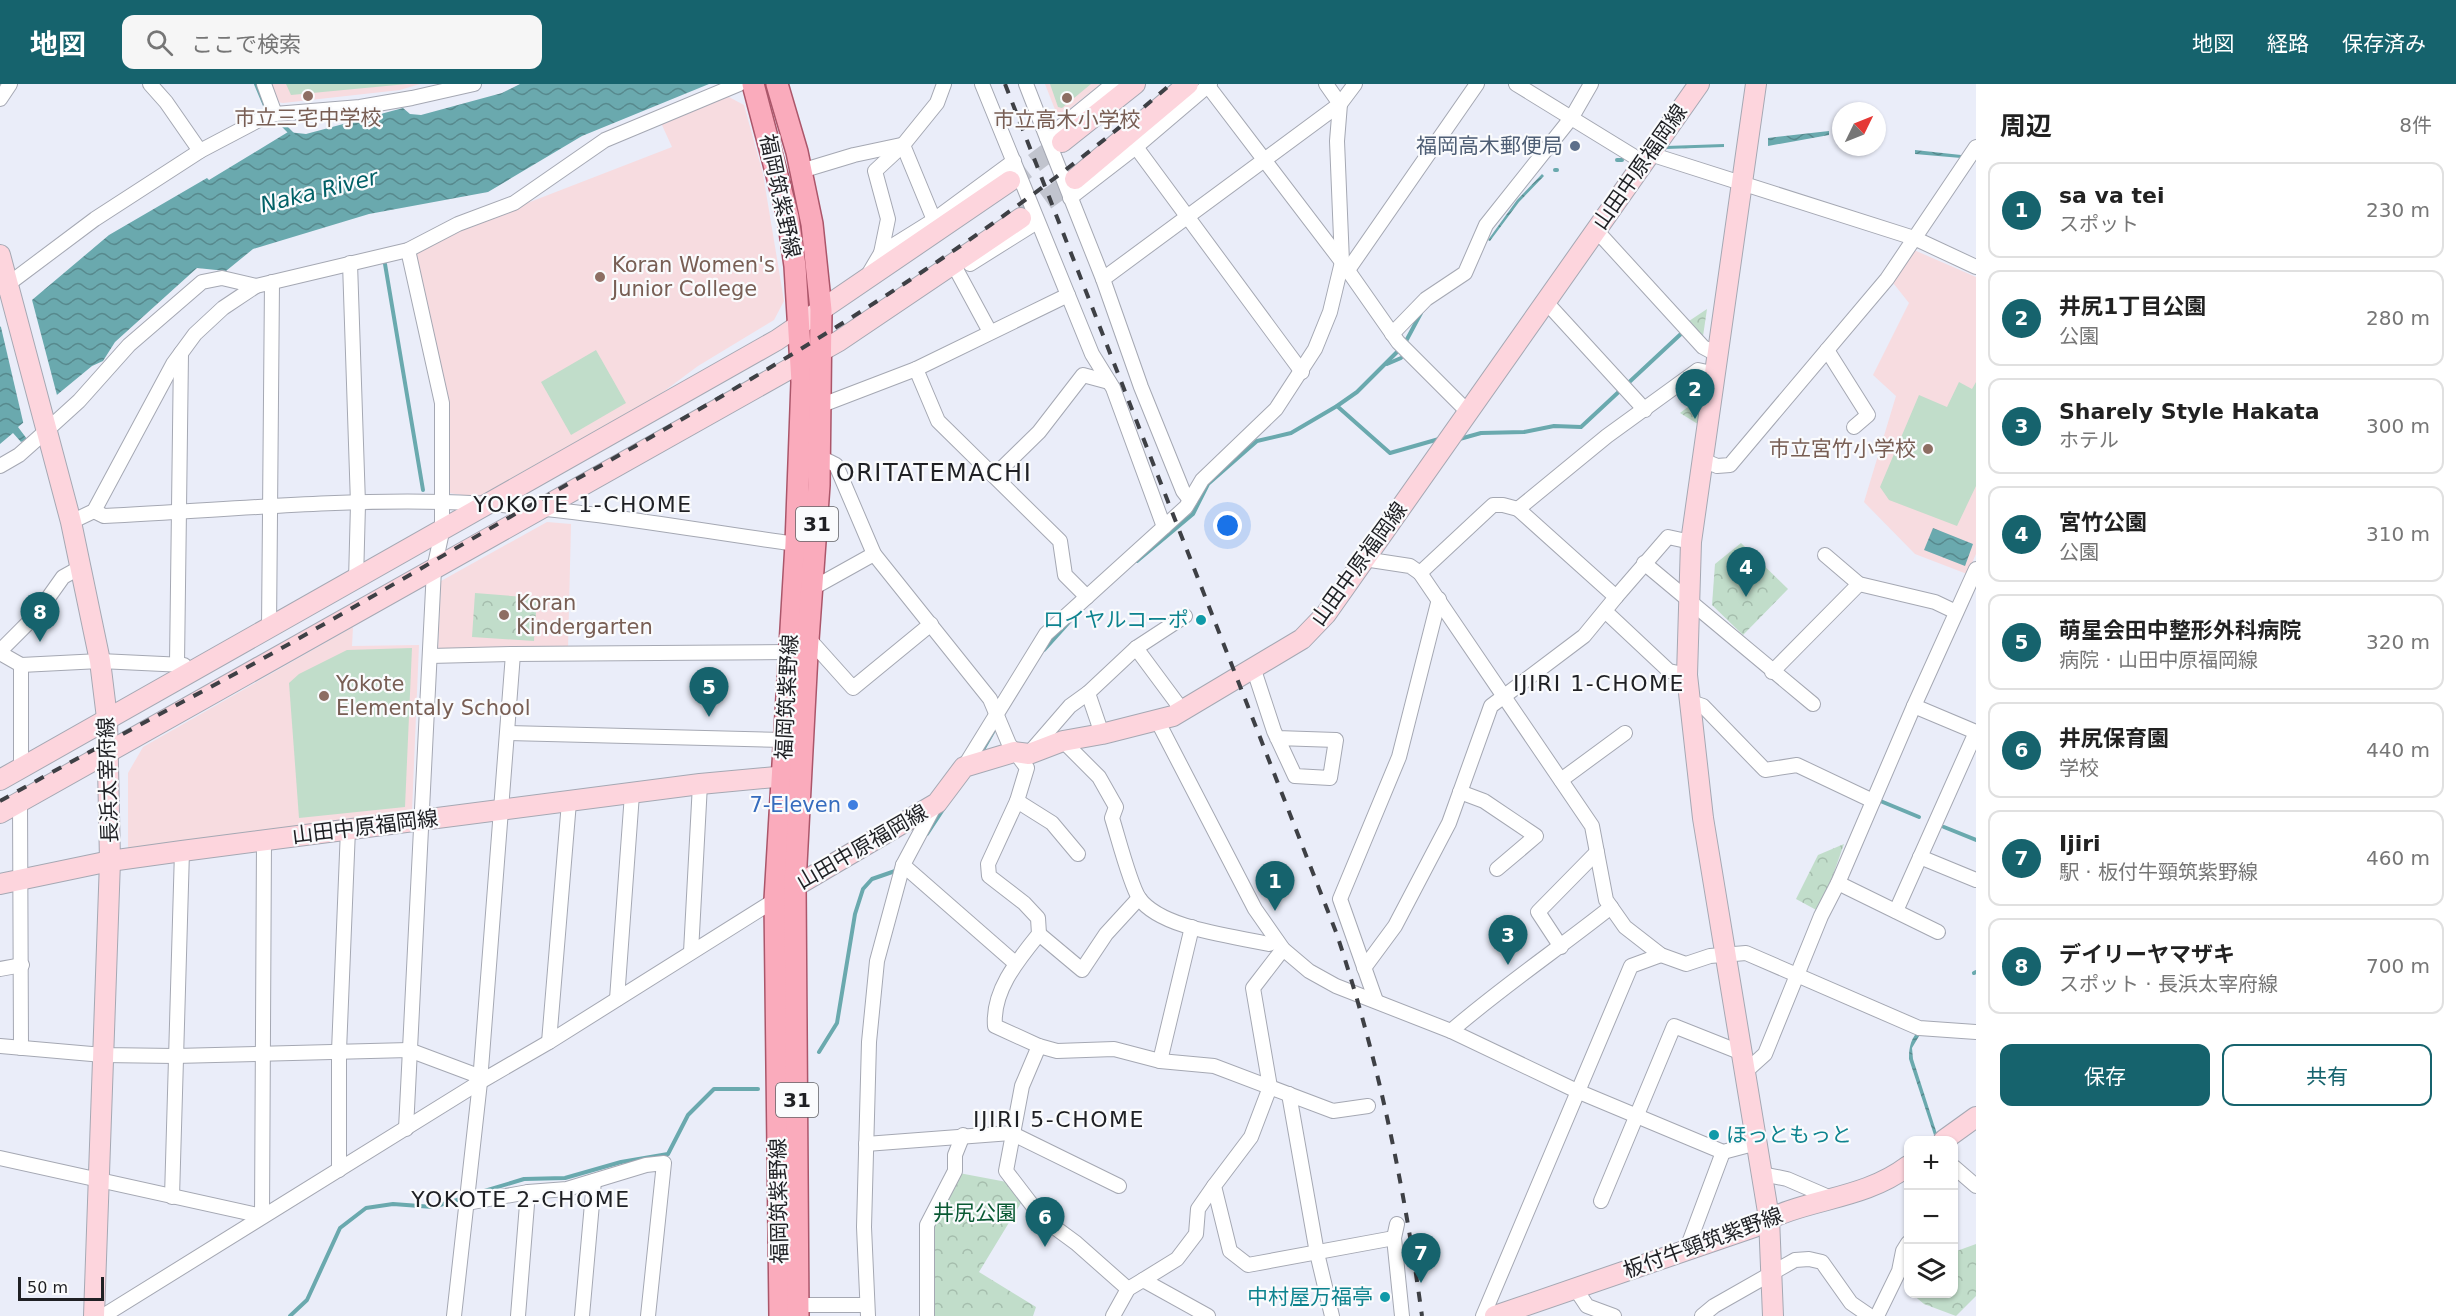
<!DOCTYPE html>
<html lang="ja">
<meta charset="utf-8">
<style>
body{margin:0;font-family:"DejaVu Sans","Noto Sans JP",sans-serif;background:#f6f6f6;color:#222}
.controls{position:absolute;right:18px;bottom:18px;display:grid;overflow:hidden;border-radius:12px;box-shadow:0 2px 4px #0004}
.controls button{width:54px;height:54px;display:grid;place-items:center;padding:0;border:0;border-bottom:2px solid #e0e0e0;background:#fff;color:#222;font:30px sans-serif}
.compass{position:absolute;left:1832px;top:18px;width:54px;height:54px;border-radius:50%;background:#fff;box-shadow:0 2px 4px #0004;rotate:47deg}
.scale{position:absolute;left:18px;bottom:15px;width:86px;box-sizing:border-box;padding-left:6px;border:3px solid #1f2024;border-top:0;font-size:16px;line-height:21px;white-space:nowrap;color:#1f2024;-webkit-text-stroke:4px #fafbfd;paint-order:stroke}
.you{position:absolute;left:1228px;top:442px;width:21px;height:21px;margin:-15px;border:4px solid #fff;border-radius:50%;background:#1a73e8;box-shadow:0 0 0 9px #1a73e833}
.badge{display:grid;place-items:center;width:39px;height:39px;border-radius:50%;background:#16636d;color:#fff;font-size:20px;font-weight:700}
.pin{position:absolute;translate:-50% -50px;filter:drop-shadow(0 2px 3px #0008)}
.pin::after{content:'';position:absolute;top:32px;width:21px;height:18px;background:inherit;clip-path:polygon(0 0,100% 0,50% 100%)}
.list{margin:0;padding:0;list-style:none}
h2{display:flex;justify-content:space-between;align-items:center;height:78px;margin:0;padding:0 24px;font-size:26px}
h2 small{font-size:20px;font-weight:400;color:#767676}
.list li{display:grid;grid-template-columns:39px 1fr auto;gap:18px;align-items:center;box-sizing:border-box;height:96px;margin:0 12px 12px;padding:0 12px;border:2px solid #e0e0e0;border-radius:12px}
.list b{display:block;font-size:22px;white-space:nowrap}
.list p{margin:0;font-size:20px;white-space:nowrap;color:#767676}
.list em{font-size:20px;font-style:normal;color:#767676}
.actions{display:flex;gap:12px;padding:18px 24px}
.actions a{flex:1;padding:14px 0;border:2px solid #16636d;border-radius:12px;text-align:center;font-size:21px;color:#16636d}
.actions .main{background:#16636d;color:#fff}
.icon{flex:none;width:33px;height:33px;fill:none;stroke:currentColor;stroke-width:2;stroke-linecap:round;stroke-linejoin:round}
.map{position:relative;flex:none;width:1976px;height:1232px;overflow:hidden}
header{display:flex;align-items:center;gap:36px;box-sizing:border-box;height:84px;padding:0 30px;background:#16636d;color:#fff}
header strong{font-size:28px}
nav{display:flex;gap:33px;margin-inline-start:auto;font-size:21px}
.search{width:420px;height:54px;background:#f6f6f6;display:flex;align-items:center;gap:15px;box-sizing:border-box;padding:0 21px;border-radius:12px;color:#767676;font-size:22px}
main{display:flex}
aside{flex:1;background:#fff}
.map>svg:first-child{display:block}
</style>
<header>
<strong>地図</strong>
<div class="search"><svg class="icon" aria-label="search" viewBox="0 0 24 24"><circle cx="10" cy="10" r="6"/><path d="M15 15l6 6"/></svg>ここで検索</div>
<nav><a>地図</a><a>経路</a><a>保存済み</a></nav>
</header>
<main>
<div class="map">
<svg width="1976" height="1232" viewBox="0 0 1976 1232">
<defs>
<pattern id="park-crowns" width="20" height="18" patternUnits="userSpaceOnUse" patternTransform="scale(1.5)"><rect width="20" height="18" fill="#c1ddca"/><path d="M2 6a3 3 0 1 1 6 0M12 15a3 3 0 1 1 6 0" fill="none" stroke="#a5bdad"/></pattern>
<pattern id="water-waves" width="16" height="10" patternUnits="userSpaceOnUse" patternTransform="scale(1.5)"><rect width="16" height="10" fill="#6aa9ae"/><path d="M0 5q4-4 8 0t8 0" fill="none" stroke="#57898d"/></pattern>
</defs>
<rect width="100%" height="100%" fill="#eaedf9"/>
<g fill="#f7dce0">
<polygon points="270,0 420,0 400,6 283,19 277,18"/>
<polygon points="1045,0 1101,0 1063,30 1056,28"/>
<polygon points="727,12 744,21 763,90 784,217 774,236 698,282 659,311 478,413 448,409 443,336 414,169 434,155 672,63 661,39"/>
<polygon points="1914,166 1976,193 1976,470 1967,490 1915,470 1864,418 1896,312 1873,291 1909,219 1890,195"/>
<polygon points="547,438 571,440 568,565 438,568 441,497"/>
<polygon points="353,543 352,562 419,561 412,727 128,765 128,689 143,663"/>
</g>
<g fill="#c1ddca">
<polygon points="286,0 407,0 291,11"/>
<polygon points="1050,0 1091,0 1062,24 1058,23"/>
<polygon points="596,266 626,319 571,351 541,298"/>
<polygon points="1959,298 1972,305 1976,298 1976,402 1957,442 1889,416 1880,403 1919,311 1947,323"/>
<polygon points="412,564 405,723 299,734 289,599 299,590 347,566"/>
</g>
<g fill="url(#park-crowns)">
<polygon points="1707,225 1702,259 1686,239"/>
<polygon points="1697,316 1701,342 1680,329"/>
<polygon points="1741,459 1788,505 1743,551 1712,521 1715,480"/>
<polygon points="475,509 537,514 534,557 472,553"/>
<polygon points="1844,760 1820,828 1796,815 1818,771"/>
<polygon points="959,1089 1012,1099 1024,1114 979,1188 1036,1223 1033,1232 931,1232 932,1139"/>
<polygon points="1976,1160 1976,1212 1956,1232 1924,1220 1912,1210 1954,1210 1954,1168"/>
</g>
<g fill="url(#water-waves)">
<polygon points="520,0 709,0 582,52 488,108 369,130 253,165 226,187 197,184 115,258 103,277 92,282 18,343 27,355 21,358 13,349 0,360 0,243 109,151 207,94 209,96 288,48 306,50 403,24 410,30 421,31 502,9"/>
<polygon points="1829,47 1829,51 1768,62 1768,54"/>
<polygon points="1724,60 1724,63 1666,65 1666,62"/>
<polygon points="1915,66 1961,71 1961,74 1915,70"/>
<polygon points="1542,90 1544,92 1519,118 1490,157 1488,156 1517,116"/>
<polygon points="1933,444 1973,460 1965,482 1924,466"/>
<path d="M1920,945l2,2 -10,17 1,11 24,75 -3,1 -25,-76c0,-13 2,-21 11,-30z"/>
</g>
<polygon fill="#eaedf9" points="31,212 58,315 24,342 0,239"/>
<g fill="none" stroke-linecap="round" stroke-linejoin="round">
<g stroke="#6aa9ae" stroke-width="4">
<polyline points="256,0 266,24"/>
<polyline points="279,37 293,51"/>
<polyline points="1617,76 1622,76"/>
<polyline points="1555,86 1557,86"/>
<polyline points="385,180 423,406"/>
<polyline points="1405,259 1421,229"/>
<polyline points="1387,280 1401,274"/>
<polyline points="1337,322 1390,369 1439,355"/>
<polyline points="1456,356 1481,349 1524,348 1554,342 1581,343 1683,248"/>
<polyline points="1137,477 1193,430 1208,400 1257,357 1291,349 1337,322 1357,308 1400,265"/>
<polyline points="1044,566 1071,536"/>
<polyline points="980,671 997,641"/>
<polyline points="1878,716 1919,733"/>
<polyline points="1944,743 1976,756"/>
<polyline points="927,750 944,724"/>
<polyline points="1974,889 1976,888"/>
<polyline points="819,968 837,939 855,830 863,805 872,795 898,786"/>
<polyline points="471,1111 524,1095 565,1094 621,1078 668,1070 688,1031 714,1005 758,1005"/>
<polyline points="290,1232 307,1216 340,1144 366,1124 393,1120 433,1123 464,1114"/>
</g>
<g stroke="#c1c4ce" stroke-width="20" stroke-dasharray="20 10" stroke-linecap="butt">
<polyline points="1010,97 1062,58"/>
<polyline points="1021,134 1075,95"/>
</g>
<g stroke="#a5a8b3" stroke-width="16">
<g id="street">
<polyline points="150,0 166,18 200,67"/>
<polyline points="264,0 275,30"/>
<polyline points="982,0 1092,270 1113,304 1164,443"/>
<polyline points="1026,0 1047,54 1113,0"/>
<polyline points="1516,0 1643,78"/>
<polyline points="1208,2 1342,178 1398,258 1468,328"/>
<polyline points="0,15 10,0"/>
<polyline points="1047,54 1103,195"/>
<polyline points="1136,63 1302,288"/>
<polyline points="1650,70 1914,154 1976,183"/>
<polyline points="801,87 854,71 901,61"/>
<polyline points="1070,114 1136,63 1210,0"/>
<polyline points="934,136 903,61 937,19 944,0"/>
<polyline points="1596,146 1703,263 1718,271"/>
<polyline points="881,169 888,135 875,87 903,61"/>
<polyline points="350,179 358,420 356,497"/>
<polyline points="970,180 1037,138"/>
<polyline points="1348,186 1477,0"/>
<polyline points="957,187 990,248"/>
<polyline points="868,191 881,169 934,136 1014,77"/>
<polyline points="3,204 95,135 200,67 257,37 275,30 360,23 412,14 474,0"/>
<polyline points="1546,218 1645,326"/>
<polyline points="1392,250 1426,215 1465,189 1486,141 1572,33 1591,0"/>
<polyline points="1827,266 1868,331 1854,343"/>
<polyline points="916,285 938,337 1060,457 1065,491 1087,513"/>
<polyline points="822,321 916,285 1068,211"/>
<path d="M814,370l22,11 38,89 116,145 19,45 18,24 -10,33 -29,63 1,12 35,27 14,15 1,16c-21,26 -47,57 -44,92l44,20 18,5 57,-2 46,12 54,5 119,45 35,-5"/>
<polyline points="1703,376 1717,382 1730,381 1887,195 1976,63"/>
<polyline points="0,382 19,371 46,347 79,317 129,261 202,198 222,194 256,202 408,166 458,140 514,119 605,56 739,0"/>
<polyline points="994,392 1039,348 1083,291 1109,298"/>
<polyline points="1190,416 1183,407 1141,303 1103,195 1340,20 1355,0"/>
<path d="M94,427l10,5c113,-5 227,-17 340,-14 118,3 235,26 352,42"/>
<polyline points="71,438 94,427 173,280 195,250 223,224 256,202"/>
<polyline points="1825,471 1859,500 1935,518 1956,528"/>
<polyline points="1364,475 1410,482 1420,489 1493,421 1503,421 1518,425 1607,352 1698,286 1716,290"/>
<polyline points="1644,479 1813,620"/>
<polyline points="1420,489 1592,742 1606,816 1625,843 1661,871 1686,880 1710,872 1746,869 1919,944 1976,948"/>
<polyline points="813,504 874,470"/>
<polyline points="1616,513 1668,453 1691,458"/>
<polyline points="1605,527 1669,587 1687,591"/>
<polyline points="269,546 272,198"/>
<polyline points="809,555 853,604 931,540"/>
<polyline points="1136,564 1182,626"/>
<polyline points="0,567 36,531 63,493 81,483"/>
<polyline points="0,569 21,581 100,577 184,581"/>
<polyline points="430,572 513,570"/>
<polyline points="177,580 181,269"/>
<polyline points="1253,583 1274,647 1295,692 1330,694 1336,656 1277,654"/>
<polyline points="1772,588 1859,500"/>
<polyline points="1688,617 1703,622 1765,686 1797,681 1873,717"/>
<polyline points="1157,636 1255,825 1283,865 1309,887 1336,902 1451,947 1577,1007 1723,1068 1757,1059"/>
<polyline points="508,649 784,656"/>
<polyline points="1102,650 1088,609 1136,564 1185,532"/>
<path d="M1063,657l36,36 17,30 -4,11c6,19 18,66 27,80 22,31 95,38 130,46l8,-3"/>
<polyline points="1031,667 1070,622 1088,609"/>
<polyline points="964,683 1046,550 1186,423 1202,396 1276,325 1315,265 1330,228 1342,178 1337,57 1340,20 1326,0"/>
<polyline points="21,684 21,581"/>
<polyline points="1561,696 1625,649"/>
<polyline points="1460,708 1484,717 1536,752 1497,785"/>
<polyline points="20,717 21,964"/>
<polyline points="1017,717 1052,739 1078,770"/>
<polyline points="1920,773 1976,796"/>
<polyline points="903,781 1015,879"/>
<polyline points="1838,799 1938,848"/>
<polyline points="1896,827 1976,648 1914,622"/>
<polyline points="1039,850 1082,886 1106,850 1139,814"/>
<polyline points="1561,863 1538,828 1597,768"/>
<polyline points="1283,865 1253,904 1270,1003 1251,1053 1214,1102 1230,1167 1248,1181 1394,1154"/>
<polyline points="691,868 700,700"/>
<polyline points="1364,884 1395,842 1449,739 1491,622 1584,552 1616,513 1518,425"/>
<polyline points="0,885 22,881"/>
<polyline points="617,915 632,710"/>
<polyline points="1376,917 1340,815 1399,673 1439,515"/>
<path d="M1451,947c51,-44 107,-82 160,-124"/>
<polyline points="549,958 569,718"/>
<polyline points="0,962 103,971 175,972 409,966 473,990 480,998 454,1232"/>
<polyline points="1039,962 1022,1002 1006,1087 1042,1134 1076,1159 1128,1205"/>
<polyline points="1160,977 1192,843"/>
<polyline points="1745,988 1765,970 1821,832 1838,799 1914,622 1976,485"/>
<polyline points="480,998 549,958 775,816"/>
<polyline points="1289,1010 1317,1169 1332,1232"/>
<polyline points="406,1045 434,485 442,448 442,319 408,166"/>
<polyline points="866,1060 1011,1049 1119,1102"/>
<polyline points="0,1074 262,1132 264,756"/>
<polyline points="1954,1083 1976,1102"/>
<polyline points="339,1086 339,967 348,745"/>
<polyline points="1762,1090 1787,1095 1831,1114"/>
<polyline points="172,1113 182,767"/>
<polyline points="1601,1117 1674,942 1742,969"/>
<polyline points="467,1119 528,1108 567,1105 646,1081 664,1079 648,1232"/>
<polyline points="1397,1140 1394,1154 1402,1232"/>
<polyline points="1686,1167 1723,1068"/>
<polyline points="1143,1196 1177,1175 1196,1150 1198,1125 1214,1102"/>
<polyline points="1575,1204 1587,1222 1614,1232"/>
<polyline points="798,1221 866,1221"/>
<polyline points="103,1232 480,998 513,570 789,568"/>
<polyline points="518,1232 528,1108"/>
<polyline points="582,1232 594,1097"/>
<polyline points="868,1232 864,1143 869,958 877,877 903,781 935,721"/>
<polyline points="927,1232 927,1141 955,1087 955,1071 963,1051"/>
<polyline points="1113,1232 1128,1205 1143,1196 1208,1232"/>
<polyline points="1483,1232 1631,882 1661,871"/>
<polyline points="1702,1232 1714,1222 1795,1176 1809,1175 1822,1178 1851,1219 1870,1232"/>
<polyline points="1877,1232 1899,1187 1903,1167 1908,1159"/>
</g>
</g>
<g stroke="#a5a8b3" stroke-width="22">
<g id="secondary">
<polyline points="1756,0 1691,458 1687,591 1703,734 1769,1134 1773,1232"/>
<polyline points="1062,58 1135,0"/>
<polyline points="1075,95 1188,0"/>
<polyline points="0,171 71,438 100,577 107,634 110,777 94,1232"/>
<polyline points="0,696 777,256 1010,97"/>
<polyline points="0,729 839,257 1021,134"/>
<polyline points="0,800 110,777 182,767 700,700 797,691"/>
<polyline points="784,809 937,719 964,683 1014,668 1029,670 1063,657 1102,650 1173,632 1302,555 1326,530 1699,0"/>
<polyline points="1944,1056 1976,1033"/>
<path d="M1495,1232l259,-89c50,-30 106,-25 154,-61"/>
</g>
</g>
<g stroke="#ab566a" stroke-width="24">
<g id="primary">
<polyline points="753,0 788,133 795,182 802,298 796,460 775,816 780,1232"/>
<polyline points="777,0 797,68 812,140 821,226 819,401 807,570 795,800 798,1232"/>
</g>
</g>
<use href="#street" stroke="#fff" stroke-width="14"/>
<use href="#secondary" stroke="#fdd5dd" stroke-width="20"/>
<use href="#primary" stroke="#faabbc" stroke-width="21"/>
<g stroke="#3e4045" stroke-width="4" stroke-dasharray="10 10" stroke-linecap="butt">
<path d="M1005,0l331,848c42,125 68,253 86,384"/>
<path d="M0,717c84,-47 170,-92 255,-138 97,-54 192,-110 288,-165 220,-123 437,-248 628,-414"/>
</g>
</g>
<g fill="#8d6e63" stroke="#fafbfd" stroke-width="2">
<circle cx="308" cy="12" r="6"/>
<circle cx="1067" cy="14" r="6"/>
<circle cx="600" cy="193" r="6"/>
<circle cx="1928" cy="365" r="6"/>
<circle cx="504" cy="531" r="6"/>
<circle cx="324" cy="612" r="6"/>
</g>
<circle fill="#5c6f8a" stroke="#fafbfd" stroke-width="2" cx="1575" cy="62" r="6"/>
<g fill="#0f9aa8" stroke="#fafbfd" stroke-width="2">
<circle cx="1201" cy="536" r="6"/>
<circle cx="1714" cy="1051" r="6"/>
<circle cx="1385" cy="1213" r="6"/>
</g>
<circle fill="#3f7fe0" stroke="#fafbfd" stroke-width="2" cx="853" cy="721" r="6"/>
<g text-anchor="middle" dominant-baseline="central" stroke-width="4.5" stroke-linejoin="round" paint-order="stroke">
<g fill="#fafbfd" stroke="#616265" stroke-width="1.5">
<rect x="796" y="423" width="42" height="34" rx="4.5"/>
<rect x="776" y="999" width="42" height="34" rx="4.5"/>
</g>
<g font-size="20" font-weight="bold" fill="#1f2024">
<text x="817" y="440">31</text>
<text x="797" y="1016">31</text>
</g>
<g font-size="21" fill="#785e54" stroke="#fafbfd" text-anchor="start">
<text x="308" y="34" text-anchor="middle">市立三宅中学校</text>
<text x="1067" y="36" text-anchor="middle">市立高木小学校</text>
<text x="612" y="181">Koran Women's<tspan x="612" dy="24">Junior College</tspan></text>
<text x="1916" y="365" text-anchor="end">市立宮竹小学校</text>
<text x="516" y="519">Koran<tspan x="516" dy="24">Kindergarten</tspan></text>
<text x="336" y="600">Yokote<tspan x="336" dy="24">Elementaly School</tspan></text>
</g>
<g font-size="21" fill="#4e5e75" stroke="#fafbfd" text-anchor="end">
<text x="1563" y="62">福岡高木郵便局</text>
</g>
<g font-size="21" fill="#1f2024" stroke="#fafbfd">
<text transform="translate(1640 83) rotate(-55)">山田中原福岡線</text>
<text transform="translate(780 112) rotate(78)">福岡筑紫野線</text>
<text transform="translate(1359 480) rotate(-54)">山田中原福岡線</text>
<text transform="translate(787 613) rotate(-87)">福岡筑紫野線</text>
<text transform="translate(108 696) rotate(-92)">長浜太宰府線</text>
<text transform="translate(365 743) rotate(-7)">山田中原福岡線</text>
<text transform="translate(862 763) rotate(-30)">山田中原福岡線</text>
<text transform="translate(779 1117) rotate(-91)">福岡筑紫野線</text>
<text transform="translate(1703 1159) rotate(-20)">板付牛頸筑紫野線</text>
</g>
<g font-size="21" fill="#0d838f" stroke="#fafbfd" text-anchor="end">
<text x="1189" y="536">ロイヤルコーポ</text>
<text x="1726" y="1051" text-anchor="start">ほっともっと</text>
<text x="1373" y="1213">中村屋万福亭</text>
</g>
<g font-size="21" fill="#366cbe" stroke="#fafbfd" text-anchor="end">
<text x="841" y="721">7-Eleven</text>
</g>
<g font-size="21" fill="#095933" stroke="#fafbfd">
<text x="975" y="1129">井尻公園</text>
</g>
<g font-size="22" font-style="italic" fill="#006066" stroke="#fafbfd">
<text transform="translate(319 107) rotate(-14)">Naka River</text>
</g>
<g font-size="22" letter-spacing="1.5" fill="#1f2024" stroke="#fafbfd">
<text x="583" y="420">YOKOTE 1-CHOME</text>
<text x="1599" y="599">IJIRI 1-CHOME</text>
<text x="1059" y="1035">IJIRI 5-CHOME</text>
<text x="521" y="1115">YOKOTE 2-CHOME</text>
</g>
<g font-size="24" letter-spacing="1.5" fill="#1f2024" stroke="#fafbfd">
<text x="934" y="389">ORITATEMACHI</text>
</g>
</g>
</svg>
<div class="controls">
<button>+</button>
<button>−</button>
<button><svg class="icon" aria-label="layers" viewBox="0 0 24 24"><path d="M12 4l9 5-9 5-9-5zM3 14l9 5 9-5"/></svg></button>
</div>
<svg class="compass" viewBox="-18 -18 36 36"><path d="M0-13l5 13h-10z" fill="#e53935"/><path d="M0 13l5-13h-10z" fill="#767676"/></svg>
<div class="scale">50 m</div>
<div class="you"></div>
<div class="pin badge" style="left:1275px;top:827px">1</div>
<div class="pin badge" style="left:1695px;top:335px">2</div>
<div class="pin badge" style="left:1508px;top:881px">3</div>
<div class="pin badge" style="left:1746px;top:513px">4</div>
<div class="pin badge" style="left:709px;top:633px">5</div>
<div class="pin badge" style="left:1045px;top:1163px">6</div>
<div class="pin badge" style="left:1421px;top:1199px">7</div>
<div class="pin badge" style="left:40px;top:558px">8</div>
</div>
<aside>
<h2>周辺<small>8件</small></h2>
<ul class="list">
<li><span class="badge">1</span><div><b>sa va tei</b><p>スポット</p></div><em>230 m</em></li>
<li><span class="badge">2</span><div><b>井尻1丁目公園</b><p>公園</p></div><em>280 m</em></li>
<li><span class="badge">3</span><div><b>Sharely Style Hakata</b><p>ホテル</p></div><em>300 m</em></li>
<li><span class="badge">4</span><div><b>宮竹公園</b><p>公園</p></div><em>310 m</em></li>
<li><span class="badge">5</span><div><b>萌星会田中整形外科病院</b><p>病院 · 山田中原福岡線</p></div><em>320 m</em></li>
<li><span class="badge">6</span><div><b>井尻保育園</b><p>学校</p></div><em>440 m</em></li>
<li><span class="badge">7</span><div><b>Ijiri</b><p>駅 · 板付牛頸筑紫野線</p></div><em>460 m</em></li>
<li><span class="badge">8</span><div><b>デイリーヤマザキ</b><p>スポット · 長浜太宰府線</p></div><em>700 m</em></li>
</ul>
<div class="actions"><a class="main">保存</a><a>共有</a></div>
</aside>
</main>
